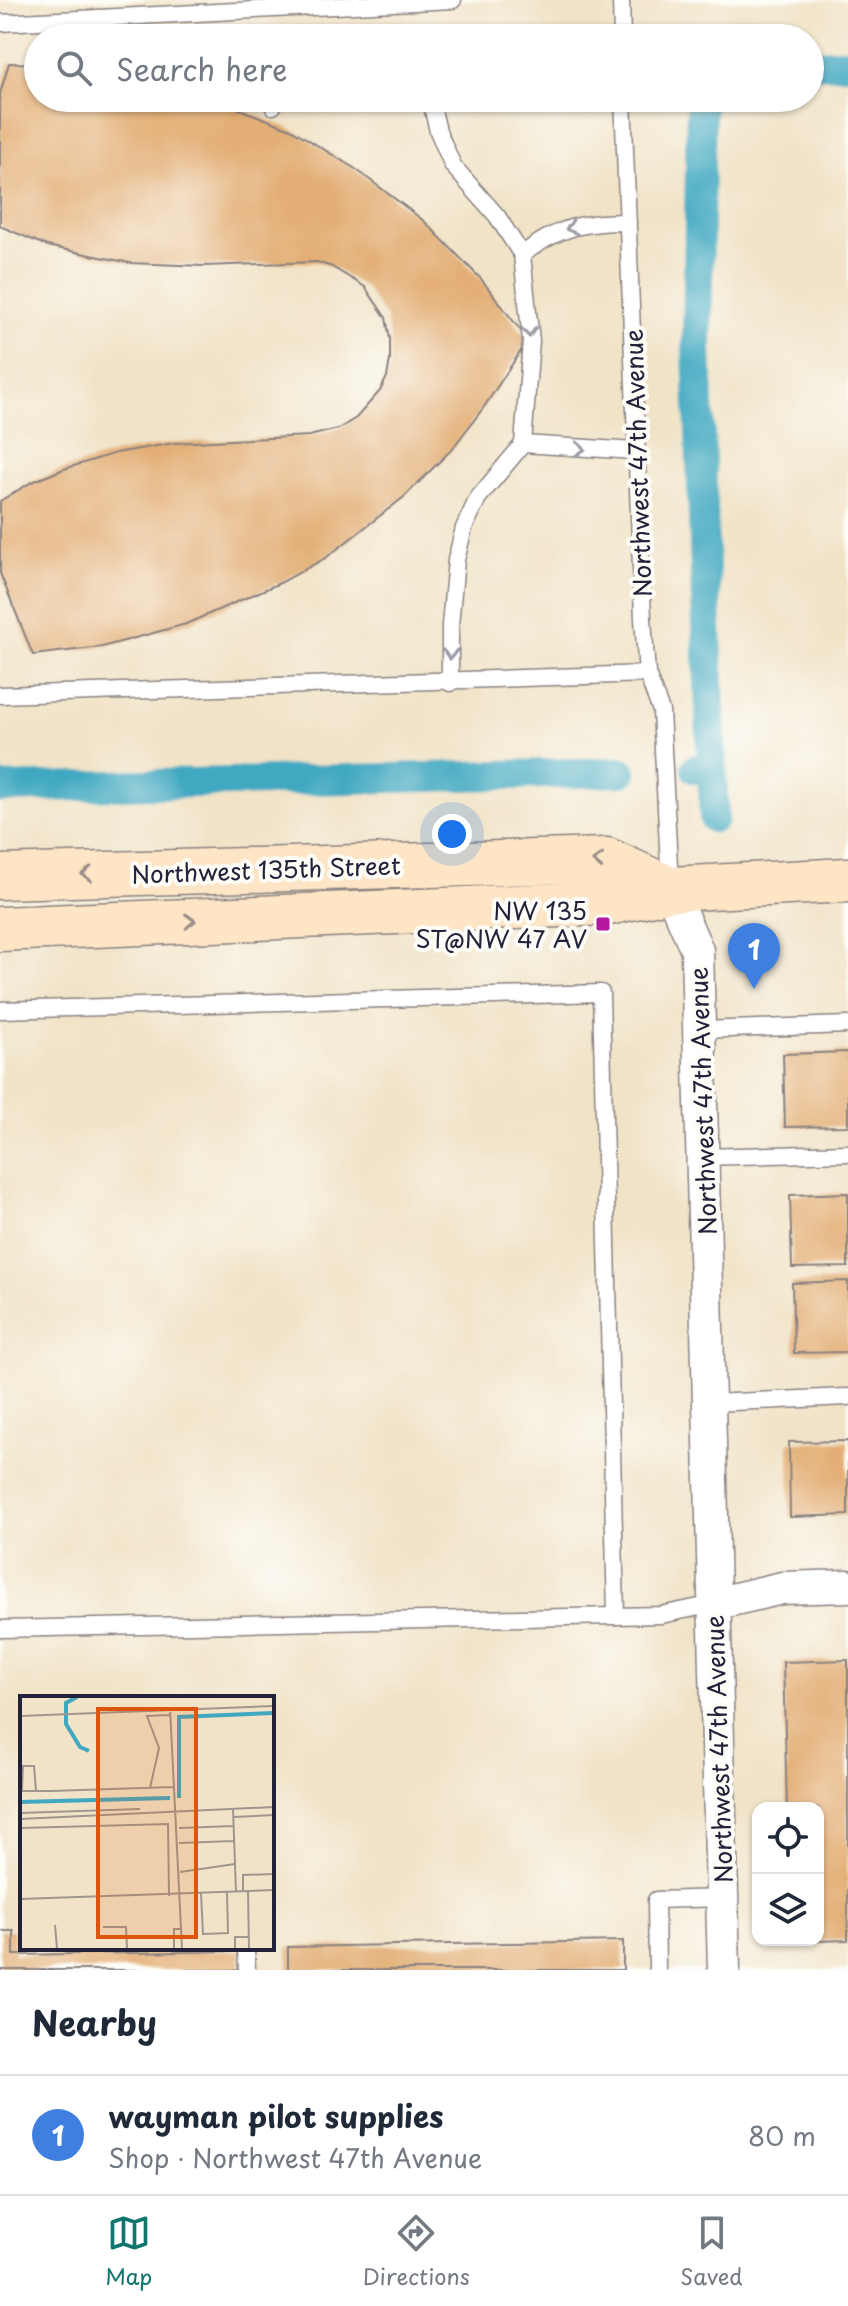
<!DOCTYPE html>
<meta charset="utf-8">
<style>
body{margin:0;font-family:"Playpen Sans",sans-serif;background:#f6f6f7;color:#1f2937}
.controls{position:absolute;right:24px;bottom:24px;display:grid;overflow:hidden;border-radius:16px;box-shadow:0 2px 6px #0004}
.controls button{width:72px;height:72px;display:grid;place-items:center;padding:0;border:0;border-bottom:2px solid #e0e1e3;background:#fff;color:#1f2937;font:40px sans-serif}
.you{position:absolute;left:452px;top:834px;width:28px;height:28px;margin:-20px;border:6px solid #fff;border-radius:50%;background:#1a73e8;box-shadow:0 0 0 12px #1a73e833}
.badge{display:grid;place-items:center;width:52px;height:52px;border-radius:50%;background:#0f766e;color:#fff;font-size:26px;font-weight:700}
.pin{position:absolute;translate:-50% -66px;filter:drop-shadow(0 2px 4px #0008)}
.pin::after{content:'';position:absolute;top:42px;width:28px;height:24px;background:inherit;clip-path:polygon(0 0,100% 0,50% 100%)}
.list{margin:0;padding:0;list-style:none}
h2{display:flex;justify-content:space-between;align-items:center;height:104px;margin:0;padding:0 32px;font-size:34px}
h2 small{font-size:26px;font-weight:400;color:#747a83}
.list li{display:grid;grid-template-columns:52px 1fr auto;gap:24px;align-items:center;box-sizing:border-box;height:120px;padding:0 32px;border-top:2px solid #e0e1e3}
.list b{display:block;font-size:30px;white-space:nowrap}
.list p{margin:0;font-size:26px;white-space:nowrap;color:#747a83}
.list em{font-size:26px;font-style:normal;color:#747a83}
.icon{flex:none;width:44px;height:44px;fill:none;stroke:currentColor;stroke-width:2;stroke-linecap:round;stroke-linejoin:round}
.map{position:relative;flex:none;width:848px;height:1970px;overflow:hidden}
.search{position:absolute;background:#fff;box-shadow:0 2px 6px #0004;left:24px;right:24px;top:24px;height:88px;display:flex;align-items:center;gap:20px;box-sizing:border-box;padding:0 28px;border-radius:44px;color:#747a83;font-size:30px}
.sheet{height:224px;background:#fff}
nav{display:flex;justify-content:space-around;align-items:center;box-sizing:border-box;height:112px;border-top:2px solid #e0e1e3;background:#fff;font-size:22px;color:#747a83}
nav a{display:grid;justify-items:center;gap:4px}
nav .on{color:#0f766e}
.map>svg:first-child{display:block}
</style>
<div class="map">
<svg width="848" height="1970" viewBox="0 0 848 1970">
<rect width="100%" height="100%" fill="#fdfcf7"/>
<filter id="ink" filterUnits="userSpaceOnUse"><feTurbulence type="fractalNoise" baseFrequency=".0125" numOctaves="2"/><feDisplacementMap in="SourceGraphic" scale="16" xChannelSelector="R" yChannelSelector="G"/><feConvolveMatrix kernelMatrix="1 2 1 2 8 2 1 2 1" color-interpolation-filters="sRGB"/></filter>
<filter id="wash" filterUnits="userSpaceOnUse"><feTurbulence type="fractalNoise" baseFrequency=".006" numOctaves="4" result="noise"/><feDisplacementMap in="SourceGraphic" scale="32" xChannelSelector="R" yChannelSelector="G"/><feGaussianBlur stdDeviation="1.8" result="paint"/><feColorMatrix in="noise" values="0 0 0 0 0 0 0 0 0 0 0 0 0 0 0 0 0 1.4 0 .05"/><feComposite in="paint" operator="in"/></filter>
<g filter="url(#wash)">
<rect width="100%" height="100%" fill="#f1e3c7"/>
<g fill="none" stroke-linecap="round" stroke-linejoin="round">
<g stroke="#40a8c1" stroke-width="30">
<polyline points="810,64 848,63"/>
<polyline points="712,768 714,818"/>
<polyline points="696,769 712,768 697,347 701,98"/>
<polyline points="0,788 622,772"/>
</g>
</g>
<g id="blocks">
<g fill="#e3af76">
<polygon points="9,63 38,64 38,98 211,98 291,129 357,170 424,221 481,279 528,340 484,407 452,449 404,497 327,557 282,582 186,624 102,647 33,655 0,573 0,501 32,482 64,469 116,453 174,443 309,436 338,429 356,418 380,391 387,377 390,360 390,339 386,318 365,287 332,267 317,262 204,266 130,263 47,246 0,226 0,94"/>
<polygon points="848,1052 848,1126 785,1127 783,1054"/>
<polygon points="848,1193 848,1267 792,1268 790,1195"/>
<polygon points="848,1281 848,1352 794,1353 792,1283"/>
<polygon points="848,1441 848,1515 790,1517 789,1442"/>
<polygon points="848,1660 848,1940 818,1941 818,1808 787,1808 783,1662"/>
<polygon points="0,1931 14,1931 14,1955 240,1951 240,1970 0,1970"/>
<polygon points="623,1941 623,1970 288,1970 288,1947"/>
</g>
</g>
</g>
<g filter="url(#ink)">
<use href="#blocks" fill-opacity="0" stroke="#8a8281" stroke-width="2"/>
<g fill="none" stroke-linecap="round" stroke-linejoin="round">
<g stroke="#8a8281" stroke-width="19">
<g id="lane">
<polyline points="621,0 622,38"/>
<polyline points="0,23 453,0"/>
<polyline points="430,98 438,131 453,166 497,216 522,255 531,341 523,444 478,498 464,528 456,560 450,625 450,683"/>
<polyline points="623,98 643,619 647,674 661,711 670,885"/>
<polyline points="273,106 277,98"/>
<path d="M522,255c35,-28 61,-33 106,-33"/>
<polyline points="523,444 636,451"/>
<polyline points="0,695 647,674"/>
<polyline points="0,1010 601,993 616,1616"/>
<polyline points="700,1030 848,1025"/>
<polyline points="703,1157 848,1153"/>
<polyline points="710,1403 848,1397"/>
<polyline points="0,1629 661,1615 714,1604"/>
<polyline points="246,1948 247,1970"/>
<polyline points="657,1970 656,1900 722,1898"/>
</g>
</g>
<g stroke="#8a8281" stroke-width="35">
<g id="street">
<polyline points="670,889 697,950 724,1970"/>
<polyline points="714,1604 782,1588 848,1586"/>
</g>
</g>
<g stroke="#8a8281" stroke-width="47">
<g id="secondary">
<polyline points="0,877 607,860 670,889"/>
<polyline points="0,929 608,903 670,889 848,880"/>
</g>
</g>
<use href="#lane" stroke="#fff" stroke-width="16"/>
<use href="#street" stroke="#fff" stroke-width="32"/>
<use href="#secondary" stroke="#fde5c5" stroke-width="44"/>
</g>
<defs><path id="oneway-chevron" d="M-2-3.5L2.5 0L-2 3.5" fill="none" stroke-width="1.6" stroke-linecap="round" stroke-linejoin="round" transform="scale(2)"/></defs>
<g stroke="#9c9ca7">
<use href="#oneway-chevron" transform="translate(571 228) rotate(164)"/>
<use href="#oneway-chevron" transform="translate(529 332) rotate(86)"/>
<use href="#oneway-chevron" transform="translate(580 449) rotate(3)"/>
<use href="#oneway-chevron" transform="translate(450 654) rotate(90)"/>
</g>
<g stroke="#9a8d87">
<use href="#oneway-chevron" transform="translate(598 861) rotate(-177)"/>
<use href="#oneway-chevron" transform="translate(87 874) rotate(178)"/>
<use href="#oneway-chevron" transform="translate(190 921) rotate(-2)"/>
</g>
</g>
<rect fill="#b5179e" stroke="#fdfcf7" stroke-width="3" x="595" y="916" width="16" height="16" rx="4"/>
<g text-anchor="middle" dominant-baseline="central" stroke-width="8" stroke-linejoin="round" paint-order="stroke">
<g font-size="24" fill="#22223b" stroke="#fdfcf7">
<text transform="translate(637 463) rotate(-92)">Northwest 47th Avenue</text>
<text transform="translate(266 869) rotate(-2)">Northwest 135th Street</text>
<text transform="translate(702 1101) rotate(-92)">Northwest 47th Avenue</text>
<text transform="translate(718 1749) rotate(-92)">Northwest 47th Avenue</text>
</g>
<g font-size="24" fill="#22223b" stroke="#fdfcf7" text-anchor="end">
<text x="587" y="910">NW 135<tspan x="587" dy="28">ST@NW 47 AV</tspan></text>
</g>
</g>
<g transform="translate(20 1696)">
<rect width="254" height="254" fill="#f1e3c7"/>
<path fill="none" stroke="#40a8c1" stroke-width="4" d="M57,1l-11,6v21l14,23 9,4M159,102v-81l95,-4M0,106l150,-4"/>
<path fill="none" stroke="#9e968f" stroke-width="2" d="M150,12l12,241M0,20l254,-10M130,92l9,-40 -12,-32 23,-1M16,95l-2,-25h-11l-1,25h29l122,-4M213,113l3,83M0,117l120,-4M213,121l41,-2M0,123l254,-12M0,132l148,-4 1,72M159,132l54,-2M159,147l55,-2M160,176l55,-8M228,195l1,58M223,196v-17l31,-1M181,197l2,41 25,-1 -1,-41M0,203l254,-9M35,229l2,24M83,231h23l1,22M154,253v-20h8M215,253v-12h14"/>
<path fill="#de560e" fill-opacity="0.15" stroke="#de560e" stroke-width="4" d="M78,13h98v228h-98z"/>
<rect width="254" height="254" fill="none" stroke="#22223b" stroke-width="4"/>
</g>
</svg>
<div class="controls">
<button><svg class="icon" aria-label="locate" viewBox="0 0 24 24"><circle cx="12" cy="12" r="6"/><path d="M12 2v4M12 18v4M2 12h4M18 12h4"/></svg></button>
<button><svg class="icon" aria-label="layers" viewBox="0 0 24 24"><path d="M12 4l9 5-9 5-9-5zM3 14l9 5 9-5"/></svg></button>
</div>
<div class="you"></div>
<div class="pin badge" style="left:754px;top:989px;background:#3f7fe0">1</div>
<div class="search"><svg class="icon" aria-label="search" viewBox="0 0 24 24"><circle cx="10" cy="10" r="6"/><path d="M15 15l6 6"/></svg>Search here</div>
</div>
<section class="sheet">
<h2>Nearby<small></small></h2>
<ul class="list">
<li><span class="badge" style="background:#3f7fe0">1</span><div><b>wayman pilot supplies</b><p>Shop · Northwest 47th Avenue</p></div><em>80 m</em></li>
</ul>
</section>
<nav>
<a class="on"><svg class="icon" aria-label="map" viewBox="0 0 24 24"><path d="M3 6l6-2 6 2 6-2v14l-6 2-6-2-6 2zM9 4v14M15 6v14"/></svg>Map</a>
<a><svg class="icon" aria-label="directions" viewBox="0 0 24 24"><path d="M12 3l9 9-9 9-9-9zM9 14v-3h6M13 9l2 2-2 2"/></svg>Directions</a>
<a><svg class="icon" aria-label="saved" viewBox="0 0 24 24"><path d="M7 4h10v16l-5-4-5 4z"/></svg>Saved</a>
</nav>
